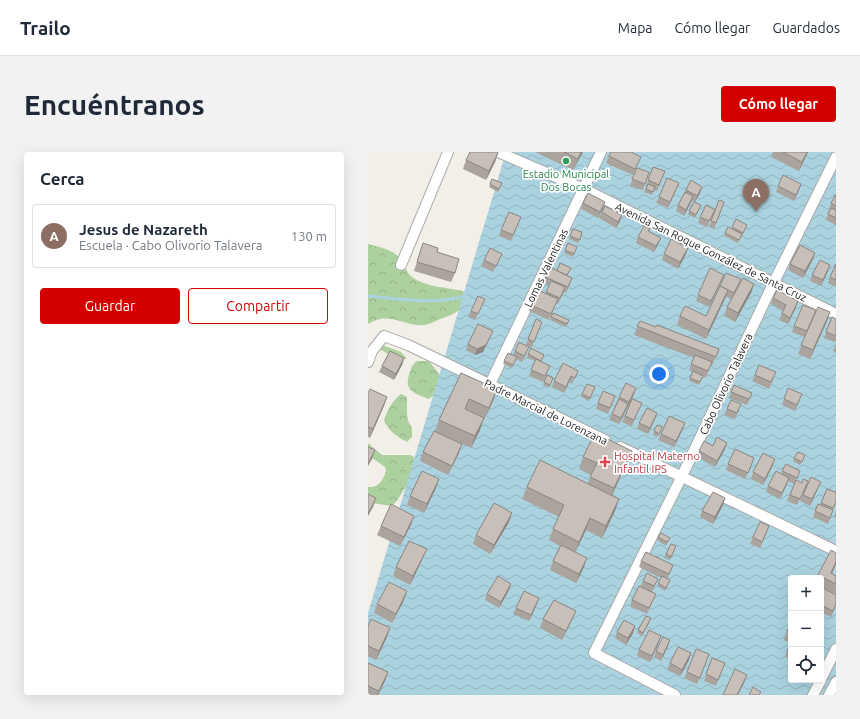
<!DOCTYPE html>
<html lang="es">
<meta charset="utf-8">
<style>
body{margin:0;font-family:Ubuntu,sans-serif;background:#f2f2f3;color:#1f2937}
.controls{position:absolute;right:12px;bottom:12px;display:grid;overflow:hidden;border-radius:4px;box-shadow:0 4px 16px #0002}
.controls button{width:36px;height:36px;display:grid;place-items:center;padding:0;border:0;border-bottom:1px solid #e0e1e3;background:#fff;color:#1f2937;font:20px sans-serif}
.you{position:absolute;left:291px;top:222px;width:14px;height:14px;margin:-10px;border:3px solid #fff;border-radius:50%;background:#1a73e8;box-shadow:0 0 0 6px #1a73e833}
.badge{display:grid;place-items:center;width:26px;height:26px;border-radius:50%;background:#d40000;color:#fff;font-size:13px;font-weight:700}
.pin{position:absolute;translate:-50% -33px;filter:drop-shadow(0 1px 2px #0008)}
.pin::after{content:'';position:absolute;top:21px;width:14px;height:12px;background:inherit;clip-path:polygon(0 0,100% 0,50% 100%)}
.list{margin:0;padding:0;list-style:none}
h2{display:flex;justify-content:space-between;align-items:center;height:52px;margin:0;padding:0 16px;font-size:17px}
h2 small{font-size:13px;font-weight:400;color:#747a83}
.list li{display:grid;grid-template-columns:26px 1fr auto;gap:12px;align-items:center;box-sizing:border-box;height:64px;margin:0 8px 8px;padding:0 8px;border:1px solid #e0e1e3;border-radius:4px}
.list b{display:block;font-size:15px;white-space:nowrap}
.list p{margin:0;font-size:13px;white-space:nowrap;color:#747a83}
.list em{font-size:13px;font-style:normal;color:#747a83}
.actions{display:flex;gap:8px;padding:12px 16px}
.actions a{flex:1;padding:9px 0;border:1px solid #d40000;border-radius:4px;text-align:center;font-size:14px;color:#d40000}
.actions .main{background:#d40000;color:#fff}
.icon{flex:none;width:22px;height:22px;fill:none;stroke:currentColor;stroke-width:2;stroke-linecap:round;stroke-linejoin:round}
.map{position:relative;flex:none;width:468px;height:543px;overflow:hidden;border-radius:4px}
header{display:flex;align-items:center;gap:24px;box-sizing:border-box;height:56px;padding:0 20px;background:#fff;border-bottom:1px solid #e0e1e3}
header strong{font-size:19px}
nav{display:flex;gap:22px;margin-inline-start:auto;font-size:14px}
.intro{display:flex;align-items:center;justify-content:space-between;box-sizing:border-box;height:96px;padding:0 24px}
h1{margin:0;font-size:28px}
.button{padding:10px 18px;border-radius:4px;background:#d40000;color:#fff;font-size:14px;font-weight:700}
main{display:flex;gap:24px;padding:0 24px}
aside{flex:1;background:#fff;border-radius:4px;box-shadow:0 4px 16px #0002}
.map>svg:first-child{display:block}
</style>
<header>
<strong>Trailo</strong>
<nav><a>Mapa</a><a>Cómo llegar</a><a>Guardados</a></nav>
</header>
<div class="intro"><h1>Encuéntranos</h1><a class="button">Cómo llegar</a></div>
<main>
<aside>
<h2>Cerca<small></small></h2>
<ul class="list">
<li><span class="badge" style="background:#8d6e63">A</span><div><b>Jesus de Nazareth</b><p>Escuela · Cabo Olivorio Talavera</p></div><em>130 m</em></li>
</ul>
<div class="actions"><a class="main">Guardar</a><a>Compartir</a></div>
</aside>
<div class="map">
<svg width="468" height="543" viewBox="0 0 468 543">
<defs>
<pattern id="forest-crowns" width="20" height="18" patternUnits="userSpaceOnUse"><rect width="20" height="18" fill="#add19e"/><path d="M2 6a3 3 0 1 1 6 0M12 15a3 3 0 1 1 6 0" fill="none" stroke="#95b388"/></pattern>
<pattern id="water-waves" width="16" height="10" patternUnits="userSpaceOnUse"><rect width="16" height="10" fill="#aad3df"/><path d="M0 5q4-4 8 0t8 0" fill="none" stroke="#92b5bf"/></pattern>
</defs>
<rect width="100%" height="100%" fill="#f2efe9"/>
<g fill="url(#forest-crowns)">
<path d="M0,92c11,3 27,6 33,16 7,10 5,15 18,21 10,5 22,6 33,8 7,2 8,0 15,4 -6,17 -7,19 -24,25 -6,2 -12,6 -18,7 -21,2 -36,-15 -57,-1z"/>
<path d="M14,193l19,7 6,7c-9,1 -20,-5 -27,-10z"/>
<path d="M49,209h12l11,14 -2,16 -9,8c-16,-6 -26,-9 -19,-27 1,-5 3,-8 7,-11z"/>
<path d="M33,242l6,3v16l1,8 4,7v9l-5,5c-10,-5 -18,-11 -23,-21 3,-11 8,-20 17,-27z"/>
<path d="M0,291l14,12h27l4,1 2,4 -3,20 -6,6 -9,15 -6,5 -19,-3 -4,-3v-13c11,1 15,-7 18,-16l-1,-4 -17,-12z"/>
</g>
<path fill="url(#water-waves)" fill-rule="evenodd" d="M138,0h330v543h-468v-82zM423,426h30v102h-30z"/>
<g fill="none" stroke-linecap="round" stroke-linejoin="round">
<path stroke="#aad3df" stroke-width="3" d="M0,144c31,3 67,9 98,0"/>
<g stroke="#a9a9a9" stroke-width="12">
<g id="minor">
<polyline points="130,0 216,37 468,162"/>
<polyline points="33,113 80,0"/>
<polyline points="0,210 4,199 16,184 40,193 237,288"/>
<polyline points="122,232 233,0"/>
<polyline points="252,295 468,399"/>
<polyline points="453,527 468,497"/>
<polyline points="307,543 226,501 313,326 405,132 468,5"/>
<polyline points="445,543 453,528"/>
<polyline points="461,543 468,530"/>
</g>
</g>
<use href="#minor" stroke="#fff" stroke-width="10"/>
</g>
<g fill="#aba49e">
<polygon points="167,0 215,0 205,18"/>
<polygon points="243,0 265,0 265,1 273,5 265,23 238,11"/>
<polygon points="405,0 440,0 431,19 403,5"/>
<polygon points="130,1 127,10 118,28 95,17 98,8"/>
<polygon points="285,15 297,19 289,39 286,38 284,43 276,40 279,34 278,34"/>
<polygon points="269,16 281,20 275,38 262,34"/>
<polygon points="124,27 134,31 130,40 121,35"/>
<polygon points="323,28 334,35 332,41 327,50 331,56 327,66 320,62 326,50 324,49 316,64 308,59 310,53"/>
<polygon points="311,31 300,56 288,51 291,45"/>
<polygon points="433,32 431,38 426,49 408,40 410,34"/>
<polygon points="468,42 468,73 458,68 463,51"/>
<polygon points="351,48 356,50 346,77 341,75"/>
<polygon points="215,51 235,56 230,66 213,57"/>
<polygon points="347,58 339,75 330,71 332,65"/>
<polygon points="234,60 254,63 252,69 248,76 231,66"/>
<polygon points="368,67 378,76 370,91 356,84 357,81 364,76"/>
<polygon points="151,71 143,89 131,84 133,78"/>
<polygon points="205,77 214,80 210,91 201,87"/>
<polygon points="282,77 281,79 293,86 286,100 268,91 270,85"/>
<polygon points="55,91 69,100 87,121 83,130 46,119"/>
<polygon points="209,95 205,105 196,101 197,98"/>
<polygon points="447,101 445,107 435,126 420,118 422,112"/>
<polygon points="296,102 318,102 310,117 294,108"/>
<polygon points="116,108 131,108 125,120 113,114"/>
<polygon points="468,112 468,135 460,131 462,125"/>
<polygon points="460,119 453,134 442,129 444,123"/>
<polygon points="200,124 202,132 198,141 196,140 190,152 188,151 181,168 161,159 163,153 178,141 181,134 175,131 177,125"/>
<polygon points="353,129 341,155 328,149 330,143"/>
<polygon points="386,132 383,141 367,170 356,164 359,155 363,147 358,144 338,187 309,173 312,164 338,164 352,134 369,137"/>
<polygon points="405,146 428,155 420,172 411,168 415,159 403,152"/>
<polygon points="117,147 107,168 100,165 103,159"/>
<polygon points="185,161 201,168 198,175 182,168"/>
<polygon points="446,164 459,169 442,207 430,202 437,185 424,180 426,174"/>
<polygon points="464,165 468,167 468,189 467,190 456,186"/>
<polygon points="272,169 288,175 351,197 344,214 343,213 338,226 335,224 331,233 321,229 324,220 321,218 326,206 266,183"/>
<polygon points="172,176 163,196 158,193 160,187"/>
<polygon points="122,185 115,200 107,203 98,198 100,192"/>
<polygon points="468,192 468,201 465,199"/>
<polygon points="147,199 159,201 154,210 148,207 144,216 135,212 136,209 145,203"/>
<polygon points="160,202 176,203 173,210 182,214 175,230 161,224 167,209 159,206"/>
<polygon points="36,206 34,213 26,228 11,220 14,214"/>
<polygon points="210,219 204,232 201,230 196,241 184,235 186,229"/>
<polygon points="93,221 129,237 125,249 116,268 115,267 112,278 103,296 81,286 91,301 80,323 52,309 55,300 67,279 71,268"/>
<polygon points="179,223 185,226 181,236 175,233"/>
<polygon points="387,223 406,226 401,237 384,229"/>
<polygon points="227,235 221,249 213,245 214,242"/>
<polygon points="268,236 266,242 251,272 241,268 251,245"/>
<polygon points="363,240 384,241 379,253 361,246"/>
<polygon points="0,241 19,245 2,286 0,285"/>
<polygon points="247,244 240,262 228,257 230,251"/>
<polygon points="416,247 432,248 427,259 414,253"/>
<polygon points="271,257 264,274 254,270 257,264"/>
<polygon points="359,257 371,258 367,267 356,263"/>
<polygon points="287,267 280,282 269,277 271,271"/>
<polygon points="317,271 306,295 290,288 293,282"/>
<polygon points="294,275 289,285 285,283 286,279"/>
<polygon points="359,291 357,297 347,315 329,305 331,299 345,294"/>
<polygon points="215,305 259,310 244,343 247,359 234,386 218,378 207,400 216,415 208,431 182,418 185,409 192,394 181,388 185,377 191,365 154,347 159,335 220,331 223,323 211,317"/>
<polygon points="426,306 436,306 432,313 425,309"/>
<polygon points="360,312 384,312 377,327 358,318"/>
<polygon points="405,313 395,333 383,327 385,320"/>
<polygon points="414,319 430,325 428,328 438,335 429,353 419,349 426,332 420,329 412,347 398,340 400,334 413,322"/>
<polygon points="71,327 68,336 56,361 39,353 42,344"/>
<polygon points="453,330 442,354 432,349 435,343"/>
<polygon points="459,337 467,340 468,350 460,372 445,365 450,352 452,353"/>
<polygon points="357,346 355,353 345,372 332,365 334,359"/>
<polygon points="468,359 468,366 466,365"/>
<polygon points="141,370 122,402 105,392 108,383"/>
<polygon points="43,373 32,394 9,383 13,374"/>
<polygon points="399,380 392,396 382,392 385,385"/>
<polygon points="290,385 302,386 298,394 289,388"/>
<polygon points="308,394 302,408 296,405 298,402"/>
<polygon points="468,401 468,412 464,422 468,424 468,442 453,435 453,426 449,426 450,423"/>
<polygon points="55,406 42,433 25,424 28,415"/>
<polygon points="273,409 303,419 299,427 302,428 297,439 289,434 293,426 271,415"/>
<polygon points="290,427 284,440 288,442 279,462 262,454 264,448 272,435 275,429"/>
<polygon points="143,432 141,438 131,456 117,448 119,442"/>
<polygon points="453,435 468,443 468,453 463,465 453,460"/>
<polygon points="39,439 36,448 24,471 6,461 9,452"/>
<polygon points="169,452 161,469 145,462 148,456"/>
<polygon points="208,459 204,468 194,488 172,476 175,467"/>
<polygon points="282,470 274,484 269,481 270,478"/>
<polygon points="423,471 423,507 417,505 422,491 416,488 419,479"/>
<polygon points="0,474 19,485 8,508 0,504"/>
<polygon points="267,474 265,481 258,493 247,486 249,480"/>
<polygon points="291,490 282,510 269,504 271,498"/>
<polygon points="300,494 293,509 286,505 288,499"/>
<polygon points="341,502 329,532 316,526 319,520"/>
<polygon points="344,506 357,511 348,534 336,529"/>
<polygon points="321,508 312,524 299,518 302,511"/>
<polygon points="0,511 20,520 17,529 10,543 0,543"/>
</g>
<g fill="#8b8681">
<polygon points="213,0 215,0 205,18 210,7"/>
<polygon points="439,0 440,0 438,4 431,19 434,10"/>
<polygon points="130,1 127,10 118,28 121,19"/>
<polygon points="311,31 308,38 300,56 302,50"/>
<polygon points="433,32 431,38 426,49 428,43"/>
<polygon points="334,35 332,41 327,50 329,44"/>
<polygon points="325,44 323,50 316,64 318,58"/>
<polygon points="237,50 235,56 230,66 232,60"/>
<polygon points="254,63 252,69 248,76 250,70"/>
<polygon points="293,86 286,100 288,94"/>
<polygon points="320,96 318,102 310,117 312,110"/>
<polygon points="447,101 445,107 435,126 437,119"/>
<polygon points="462,113 460,119 453,134 455,128"/>
<polygon points="356,123 353,129 341,155 343,149"/>
<polygon points="386,132 383,141 367,170 370,161"/>
<polygon points="360,138 357,147 338,187 341,178"/>
<polygon points="430,149 428,155 420,172 422,166"/>
<polygon points="462,160 459,169 442,207 445,198"/>
<polygon points="125,179 115,200 107,203 109,197"/>
<polygon points="36,206 34,213 26,228 28,222"/>
<polygon points="203,224 201,230 196,241 198,235"/>
<polygon points="268,236 266,242 251,272 253,266"/>
<polygon points="129,237 125,249 116,268 121,256"/>
<polygon points="19,245 16,254 2,286 5,277"/>
<polygon points="289,261 287,267 280,282 282,276"/>
<polygon points="116,266 112,278 103,296 107,284"/>
<polygon points="317,271 315,277 306,295 308,289"/>
<polygon points="359,291 357,297 347,315 349,309"/>
<polygon points="94,292 91,301 80,323 84,314"/>
<polygon points="7,298 4,307 0,314 0,312"/>
<polygon points="264,299 259,310 242,348 246,336"/>
<polygon points="407,307 405,313 395,333 397,327"/>
<polygon points="421,326 419,332 412,347 414,341"/>
<polygon points="71,327 68,336 56,361 59,352"/>
<polygon points="453,330 450,336 442,354 444,347"/>
<polygon points="8,346 5,355 0,364 0,362"/>
<polygon points="357,346 355,353 345,372 347,365"/>
<polygon points="251,347 247,359 234,386 238,374"/>
<polygon points="144,361 141,370 122,402 126,393"/>
<polygon points="46,364 43,373 32,394 36,385"/>
<polygon points="222,366 218,378 207,401 211,390"/>
<polygon points="59,397 55,406 42,433 45,424"/>
<polygon points="219,406 216,415 208,431 211,422"/>
<polygon points="468,410 468,412 461,428 463,421"/>
<polygon points="143,432 141,438 131,456 133,450"/>
<polygon points="39,439 36,448 24,471 28,462"/>
<polygon points="171,446 169,452 161,469 163,463"/>
<polygon points="208,459 204,468 194,488 198,479"/>
<polygon points="267,474 265,481 258,493 260,486"/>
<polygon points="22,476 19,485 8,508 11,499"/>
<polygon points="293,484 291,490 282,510 284,504"/>
<polygon points="302,488 300,494 293,509 295,503"/>
<polygon points="323,501 321,508 312,524 314,518"/>
<polygon points="20,520 17,529 10,543 9,543"/>
<polygon points="379,523 377,529 370,543 369,543"/>
</g>
<g fill="#c7bfb8" stroke="#8b8681">
<polygon points="102,0 129,0 130,1 121,19 98,8"/>
<polygon points="196,0 213,0 210,7"/>
<polygon points="243,0 263,0 273,5 267,17 241,4"/>
<polygon points="415,0 439,0 434,10"/>
<polygon points="285,15 297,19 291,33 280,28"/>
<polygon points="269,16 281,20 277,32 264,27"/>
<polygon points="415,23 433,32 428,43 410,34"/>
<polygon points="299,26 311,31 302,50 291,45"/>
<polygon points="124,27 134,31 131,37 122,32"/>
<polygon points="323,28 334,35 329,44 318,38"/>
<polygon points="280,32 287,35 285,40 278,37"/>
<polygon points="317,40 325,44 318,58 310,53"/>
<polygon points="220,41 237,50 232,60 215,51"/>
<polygon points="468,42 468,54 463,51"/>
<polygon points="351,48 356,50 348,71 343,69"/>
<polygon points="326,50 333,53 328,63 321,59"/>
<polygon points="338,53 347,58 341,69 332,65"/>
<polygon points="237,54 254,63 250,70 234,60"/>
<polygon points="463,56 468,58 468,66 460,62"/>
<polygon points="141,60 153,65 145,83 133,78"/>
<polygon points="368,67 379,73 375,81 364,75"/>
<polygon points="276,74 282,77 280,79 293,86 288,94 270,85"/>
<polygon points="360,75 374,82 371,88 357,81"/>
<polygon points="205,77 214,80 212,88 202,84"/>
<polygon points="303,87 320,96 312,110 296,102"/>
<polygon points="55,91 70,96 69,100 91,107 87,121 49,110"/>
<polygon points="200,91 209,95 206,102 197,98"/>
<polygon points="432,93 447,101 437,119 422,112"/>
<polygon points="122,96 134,102 128,114 116,108"/>
<polygon points="452,108 462,113 455,128 444,123"/>
<polygon points="192,111 203,116 199,123 189,119"/>
<polygon points="468,112 468,128 462,125"/>
<polygon points="181,115 204,126 200,135 177,125"/>
<polygon points="342,116 356,123 343,149 330,143"/>
<polygon points="358,121 373,127 366,141 352,134"/>
<polygon points="375,126 386,132 370,161 359,155"/>
<polygon points="183,129 197,135 192,146 178,140"/>
<polygon points="352,134 360,138 341,178 312,164 317,154 338,164"/>
<polygon points="170,138 190,147 183,162 163,153"/>
<polygon points="409,138 430,149 422,166 414,161 418,153 405,146"/>
<polygon points="110,144 117,147 110,162 103,159"/>
<polygon points="435,153 448,158 439,179 426,174"/>
<polygon points="450,155 462,160 445,198 433,193"/>
<polygon points="185,161 201,168 199,172 183,165"/>
<polygon points="464,165 468,167 468,184 458,180"/>
<polygon points="168,167 174,170 166,190 160,187"/>
<polygon points="272,169 288,175 289,173 351,197 348,205 269,174"/>
<polygon points="110,172 125,179 118,193 109,197 100,192"/>
<polygon points="151,190 161,195 156,204 147,199"/>
<polygon points="163,196 176,203 173,209 160,202"/>
<polygon points="22,199 36,206 28,222 14,214"/>
<polygon points="140,201 149,205 145,213 136,209"/>
<polygon points="327,203 344,210 340,219 323,212"/>
<polygon points="168,207 182,214 177,224 163,218"/>
<polygon points="195,211 210,219 207,226 203,224 198,235 186,229"/>
<polygon points="391,213 408,220 403,230 387,223"/>
<polygon points="325,219 335,224 332,230 322,226"/>
<polygon points="93,221 129,237 121,256 101,247 97,257 116,266 107,284 71,268"/>
<polygon points="179,223 185,226 182,233 176,230"/>
<polygon points="258,231 268,236 261,250 251,245"/>
<polygon points="219,232 227,235 222,246 214,242"/>
<polygon points="366,233 384,241 381,247 363,240"/>
<polygon points="420,236 434,242 429,253 416,247"/>
<polygon points="2,237 19,245 5,277 0,275 0,241"/>
<polygon points="235,239 247,244 242,256 230,251"/>
<polygon points="251,247 260,252 253,266 244,262"/>
<polygon points="264,247 274,251 266,268 257,264"/>
<polygon points="363,248 373,252 369,261 359,257"/>
<polygon points="279,256 289,261 282,276 271,271"/>
<polygon points="301,264 317,271 308,289 293,282"/>
<polygon points="289,273 294,275 291,282 286,279"/>
<polygon points="66,279 94,292 84,314 55,300"/>
<polygon points="227,281 264,299 246,336 222,325 229,311 215,305"/>
<polygon points="349,285 359,291 349,309 331,299 336,289 345,294"/>
<polygon points="0,295 7,298 0,312"/>
<polygon points="367,297 386,306 380,321 360,312"/>
<polygon points="430,300 437,303 434,310 426,306"/>
<polygon points="395,301 407,307 397,327 385,320"/>
<polygon points="172,308 251,347 238,374 222,366 211,390 185,377 196,353 159,335"/>
<polygon points="418,312 432,319 429,326 414,319"/>
<polygon points="54,319 71,327 59,352 42,344"/>
<polygon points="408,319 421,326 414,341 400,334"/>
<polygon points="443,325 453,330 444,347 435,343"/>
<polygon points="435,327 440,329 432,347 422,343 428,328 434,331"/>
<polygon points="459,337 467,340 468,339 468,350 465,356 453,351"/>
<polygon points="345,340 357,346 347,365 334,359"/>
<polygon points="0,342 8,346 0,362"/>
<polygon points="126,351 144,361 126,393 108,383"/>
<polygon points="23,352 46,364 36,385 13,374"/>
<polygon points="450,352 465,358 462,366 447,359"/>
<polygon points="392,370 401,374 394,390 385,385"/>
<polygon points="293,381 302,386 299,390 290,385"/>
<polygon points="41,389 59,397 45,424 28,415"/>
<polygon points="303,392 308,394 303,405 298,402"/>
<polygon points="193,393 219,406 211,422 185,409"/>
<polygon points="463,398 468,401 468,410 463,421 468,424 468,432 450,423"/>
<polygon points="278,400 305,413 301,422 273,409"/>
<polygon points="279,421 290,427 286,434 275,429"/>
<polygon points="130,424 143,432 133,450 119,442"/>
<polygon points="294,424 302,428 298,436 290,431"/>
<polygon points="21,430 39,439 28,462 9,452"/>
<polygon points="271,434 288,442 281,456 264,448"/>
<polygon points="453,435 468,443 468,452 465,459 453,453"/>
<polygon points="156,439 171,446 163,463 148,456"/>
<polygon points="186,448 208,459 198,479 175,467"/>
<polygon points="278,464 283,466 275,481 270,478"/>
<polygon points="3,467 22,476 11,499 0,494 0,474"/>
<polygon points="256,468 267,474 260,486 249,480"/>
<polygon points="423,471 423,481 419,479"/>
<polygon points="281,478 293,484 284,504 271,498"/>
<polygon points="295,485 302,488 295,503 288,499"/>
<polygon points="423,488 423,500 419,499"/>
<polygon points="310,495 323,501 314,518 302,511"/>
<polygon points="328,497 341,502 332,526 319,520"/>
<polygon points="344,506 357,511 350,528 338,522"/>
<polygon points="0,511 20,520 11,539 0,534"/>
<polygon points="367,517 379,523 369,543 355,543"/>
<polygon points="385,535 393,540 391,543 381,543"/>
</g>
<circle fill="#2e9e5b" stroke="#fff" stroke-width="1.5" cx="198" cy="9" r="4"/>
<path fill="#e0444e" stroke="#fff" stroke-width="1.5" d="M235 304h4v4h4v4h-4v4h-4v-4h-4v-4h4z"/>
<g text-anchor="middle" dominant-baseline="central" stroke-width="3.5" stroke-linejoin="round" paint-order="stroke">
<g font-size="11" fill="#27864d" stroke="#fff">
<text x="198" y="22">Estadio Municipal<tspan x="198" dy="13">Dos Bocas</tspan></text>
</g>
<g font-size="11" fill="#222" stroke="#fff">
<text transform="translate(343 100) rotate(26)">Avenida San Roque González de Santa Cruz</text>
<text transform="translate(178 116) rotate(-64)">Lomas Valentinas</text>
<text transform="translate(358 232) rotate(-65)">Cabo Olivorio Talavera</text>
<text transform="translate(178 260) rotate(26)">Padre Marcial de Lorenzana</text>
</g>
<g font-size="11" fill="#be3a42" stroke="#fff" text-anchor="start">
<text x="246" y="304">Hospital Materno<tspan x="246" dy="13">Infantil IPS</tspan></text>
</g>
</g>
</svg>
<div class="controls">
<button>+</button>
<button>−</button>
<button><svg class="icon" aria-label="locate" viewBox="0 0 24 24"><circle cx="12" cy="12" r="6"/><path d="M12 2v4M12 18v4M2 12h4M18 12h4"/></svg></button>
</div>
<div class="you"></div>
<div class="pin badge" style="left:388px;top:60px;background:#8d6e63">A</div>
</div>
</main>
